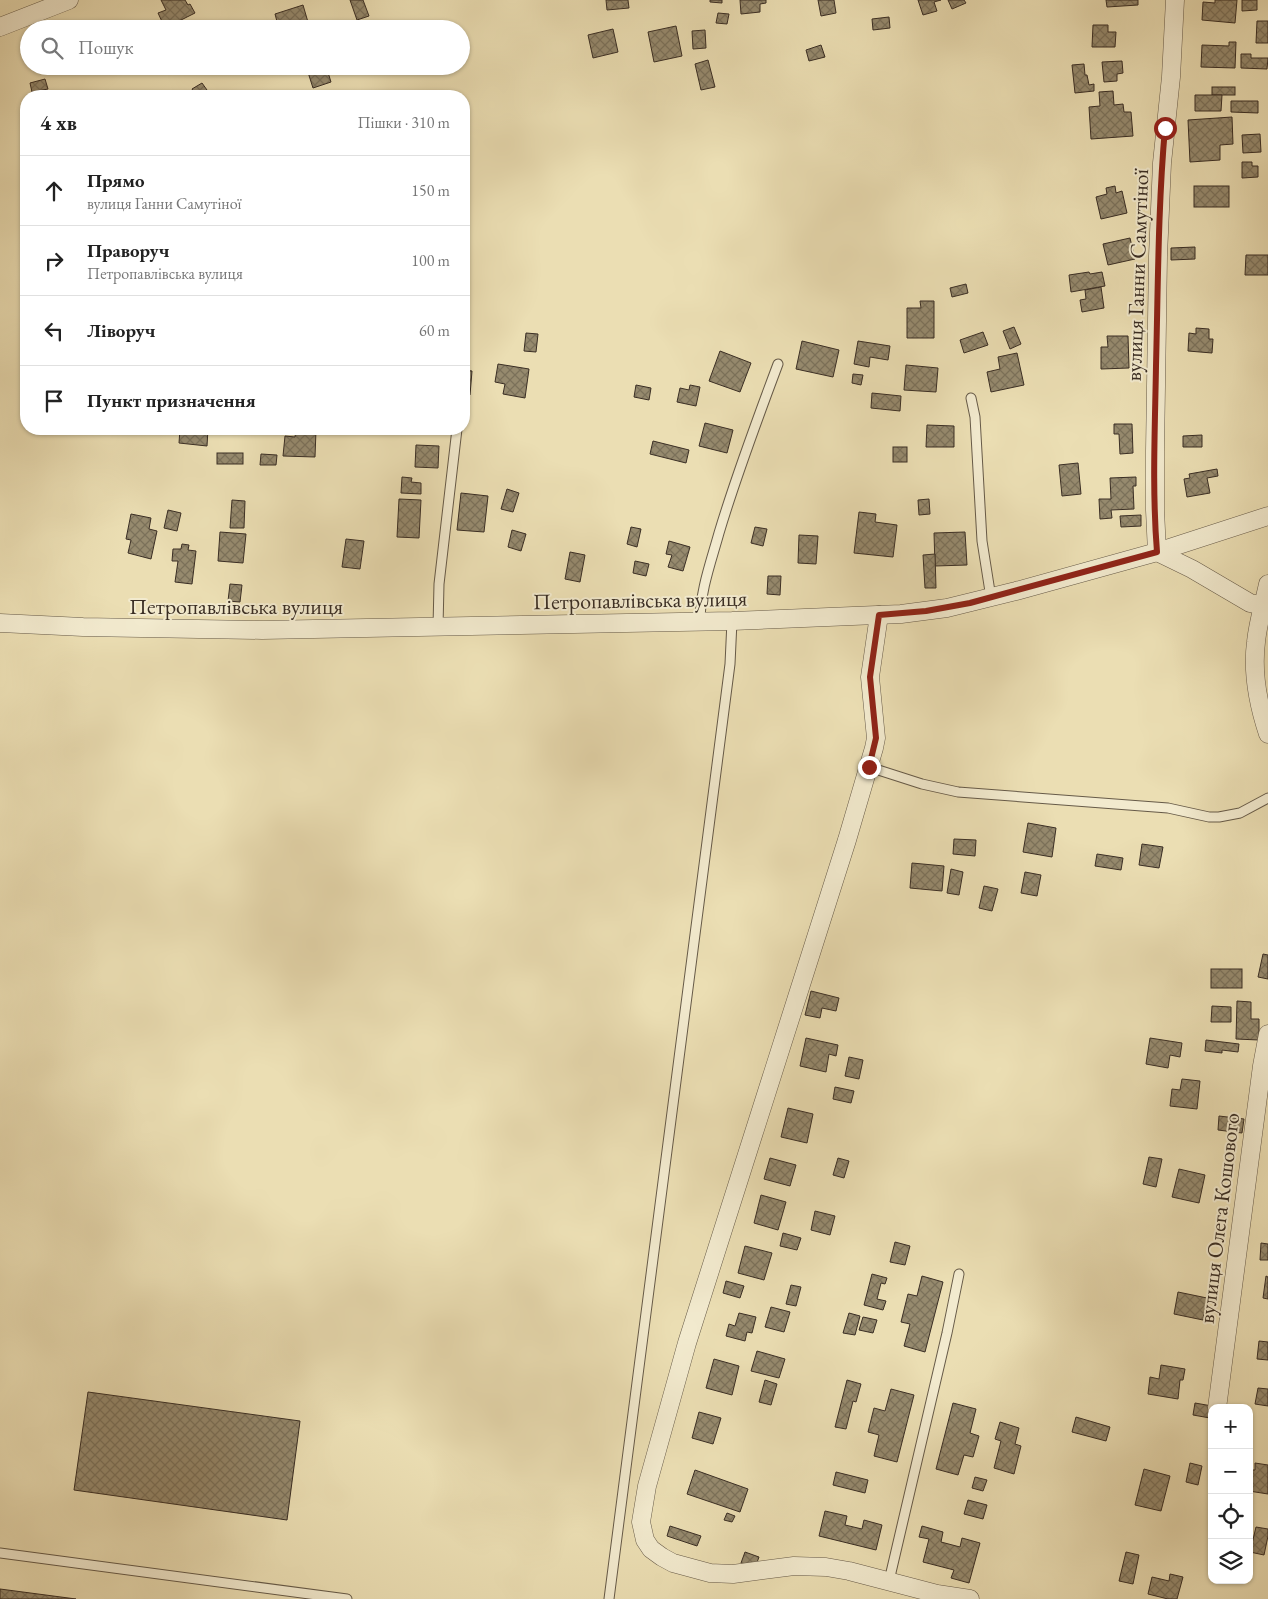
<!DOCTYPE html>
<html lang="uk">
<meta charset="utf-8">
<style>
body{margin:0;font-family:"EB Garamond",serif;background:#f6f6f6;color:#222}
.controls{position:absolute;right:15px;bottom:15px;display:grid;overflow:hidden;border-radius:10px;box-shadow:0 1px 4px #0004}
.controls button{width:45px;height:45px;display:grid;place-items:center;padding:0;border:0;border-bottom:1px solid #e0e0e0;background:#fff;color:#222;font:25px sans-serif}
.stop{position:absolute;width:15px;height:15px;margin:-11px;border:4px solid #8f2418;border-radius:50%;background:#fff}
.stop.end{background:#8f2418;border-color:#fff;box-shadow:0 1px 5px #0008}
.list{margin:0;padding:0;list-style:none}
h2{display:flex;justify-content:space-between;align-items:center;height:65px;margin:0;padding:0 20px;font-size:21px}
h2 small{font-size:16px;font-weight:400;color:#767676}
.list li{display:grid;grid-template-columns:32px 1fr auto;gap:15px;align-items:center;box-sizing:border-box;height:70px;padding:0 20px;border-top:1px solid #e0e0e0}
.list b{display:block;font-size:19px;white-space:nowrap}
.list p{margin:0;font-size:16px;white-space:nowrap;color:#767676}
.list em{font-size:16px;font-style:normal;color:#767676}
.icon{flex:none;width:28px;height:28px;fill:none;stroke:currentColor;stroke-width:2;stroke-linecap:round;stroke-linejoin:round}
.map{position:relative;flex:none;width:1268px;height:1599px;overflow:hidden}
.search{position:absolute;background:#fff;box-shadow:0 1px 4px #0004;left:20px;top:20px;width:450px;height:55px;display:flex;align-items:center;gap:12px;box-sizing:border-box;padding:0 18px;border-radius:28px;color:#767676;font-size:19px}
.panel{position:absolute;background:#fff;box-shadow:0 1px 4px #0004;left:20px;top:90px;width:450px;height:345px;border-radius:20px}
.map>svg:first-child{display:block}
</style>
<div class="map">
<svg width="1268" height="1599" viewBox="0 0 1268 1599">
<defs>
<pattern id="building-cross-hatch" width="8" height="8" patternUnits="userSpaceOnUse" patternTransform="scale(1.25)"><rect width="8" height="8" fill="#968a6e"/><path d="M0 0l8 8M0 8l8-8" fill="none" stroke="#7b715a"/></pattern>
</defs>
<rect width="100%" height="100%" fill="#ebdeb3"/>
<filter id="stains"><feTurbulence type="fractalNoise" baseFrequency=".004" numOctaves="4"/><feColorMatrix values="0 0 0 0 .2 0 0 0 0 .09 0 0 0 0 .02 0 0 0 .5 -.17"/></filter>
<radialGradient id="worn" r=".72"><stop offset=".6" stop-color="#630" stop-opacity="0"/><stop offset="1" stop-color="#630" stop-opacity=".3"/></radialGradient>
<g fill="url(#building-cross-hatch)" stroke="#3a2e24">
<polygon points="161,0 185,0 188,5 190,4 195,13 165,28 158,13 166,10"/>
<polygon points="350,0 363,0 369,16 357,20"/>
<polygon points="606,0 628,0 629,8 607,10"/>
<polygon points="710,0 722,0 722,3 710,2"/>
<polygon points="740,0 766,0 766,3 760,4 760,12 741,14"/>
<polygon points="818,0 834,0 836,13 821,16"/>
<polygon points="918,0 941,0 934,2 937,11 923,15"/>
<polygon points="948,0 964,0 966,3 952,9"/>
<polygon points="1106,0 1138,0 1138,5 1107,7"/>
<polygon points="1215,0 1237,0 1235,23 1202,20 1203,2 1215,3"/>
<polygon points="1242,0 1257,0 1257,10 1242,11"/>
<polygon points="303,5 310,29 279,29 275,14"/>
<polygon points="718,13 729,14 727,24 716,23"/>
<polygon points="889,17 890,28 873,30 872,19"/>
<polygon points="1257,21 1268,21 1268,43 1256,43"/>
<polygon points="1093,25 1108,25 1108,32 1116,32 1115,47 1092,47"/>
<polygon points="676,26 682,56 654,62 648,32"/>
<polygon points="613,29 618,52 593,58 588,35"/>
<polygon points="705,30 706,48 693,49 692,31"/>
<polygon points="1229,42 1236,42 1235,68 1201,67 1202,45 1229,46"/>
<polygon points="821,45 825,57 809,61 806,50"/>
<polygon points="1241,54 1251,54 1251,58 1268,58 1267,69 1241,68"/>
<polygon points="708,60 715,87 701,90 695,64"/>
<polygon points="1122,61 1123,73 1117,74 1117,81 1104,82 1102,62"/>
<polygon points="1084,64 1085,75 1087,75 1089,85 1094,84 1094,91 1075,93 1072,65"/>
<polygon points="306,66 326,66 331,82 313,88"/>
<polygon points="45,79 48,89 32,92 30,83"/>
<polygon points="202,83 207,90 196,96 192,89"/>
<rect x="1212" y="87" width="23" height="8"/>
<polygon points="1113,91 1114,105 1123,104 1124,112 1131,112 1133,136 1091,139 1089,107 1100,106 1099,92"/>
<polygon points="1195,95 1222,95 1221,111 1195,111"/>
<polygon points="1231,101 1258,101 1258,113 1231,112"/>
<polygon points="1232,117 1233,144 1220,145 1220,160 1190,162 1188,120"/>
<polygon points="1260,134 1261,152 1243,153 1242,135"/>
<polygon points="1242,162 1252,162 1252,166 1258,166 1258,177 1242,178"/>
<polygon points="1115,186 1116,193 1122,191 1127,213 1101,219 1096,197 1107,194 1106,188"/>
<rect x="1194" y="186" width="35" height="21"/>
<polygon points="1130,238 1135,259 1108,265 1103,244"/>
<polygon points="1195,247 1195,259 1171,260 1171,248"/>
<polygon points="1246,255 1268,255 1268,275 1245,275"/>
<polygon points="1089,272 1090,274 1102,272 1105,286 1071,292 1069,275"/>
<polygon points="966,284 968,293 952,297 950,288"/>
<polygon points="1101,287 1104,308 1082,312 1080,300 1086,299 1085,290"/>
<polygon points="920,301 934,301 934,338 907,338 907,308 921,308"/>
<polygon points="1014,327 1021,344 1010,349 1003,331"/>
<polygon points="1196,328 1209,329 1209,339 1213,339 1212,353 1188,351 1189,333 1196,334"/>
<polygon points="983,332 988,345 964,353 960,340"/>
<polygon points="526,333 538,334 536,352 524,351"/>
<polygon points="1107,336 1128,336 1129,368 1101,369 1101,347 1108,347"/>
<polygon points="802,341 839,350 833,377 796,369"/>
<polygon points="858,341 890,346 888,360 870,357 869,367 854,364"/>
<polygon points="720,351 751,363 740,392 709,381"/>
<polygon points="1017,353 1024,385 991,392 987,372 1000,369 998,357"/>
<polygon points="498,364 529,369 525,398 503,394 505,384 495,382"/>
<polygon points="906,365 938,368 936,392 904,390"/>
<polygon points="464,370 472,371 470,395 464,394"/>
<polygon points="853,374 863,375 861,385 852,383"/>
<polygon points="636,385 651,388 649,400 634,397"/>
<polygon points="690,385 700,387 696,406 677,402 680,388 689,390"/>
<polygon points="872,393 901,396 900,411 871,408"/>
<polygon points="705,423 733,430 727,453 699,446"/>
<polygon points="1114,424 1132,424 1133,453 1120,454 1119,434 1114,434"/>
<polygon points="927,425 954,426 954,447 926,447"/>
<polygon points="180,429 208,429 207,446 179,443"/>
<polygon points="296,429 316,430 315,457 283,456 285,436 295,437"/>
<polygon points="1202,435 1202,447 1183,447 1183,436"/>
<polygon points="653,441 689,450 686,463 650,454"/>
<polygon points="416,445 439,446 438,468 415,467"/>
<rect x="893" y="447" width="14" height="15"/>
<rect x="217" y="453" width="26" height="11"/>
<polygon points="261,454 277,455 276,465 260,465"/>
<polygon points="1078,463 1081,494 1062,496 1059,465"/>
<polygon points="1217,469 1218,476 1207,478 1210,493 1187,497 1184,479 1190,478 1189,474"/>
<polygon points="402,477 412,478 411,482 421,483 421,494 401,493"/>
<polygon points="1136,477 1136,486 1133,486 1134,509 1111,510 1112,518 1100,519 1099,499 1111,499 1110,478"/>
<polygon points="507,489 519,493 513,512 501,509"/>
<polygon points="461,493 488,496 484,532 457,530"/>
<polygon points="399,499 421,500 419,538 397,537"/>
<polygon points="929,499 930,514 919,515 918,500"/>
<polygon points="232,500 245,501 244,528 230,528"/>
<polygon points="168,510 181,513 177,531 164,528"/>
<polygon points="859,512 876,514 875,522 897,525 893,557 854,553"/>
<polygon points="131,514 151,518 149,529 157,531 151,559 128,553 131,540 126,539"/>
<polygon points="1141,515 1141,526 1121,527 1120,516"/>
<polygon points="631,527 641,529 637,547 627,544"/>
<polygon points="755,527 767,529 763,546 751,543"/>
<polygon points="512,530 526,534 521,551 508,547"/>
<polygon points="220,532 246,534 243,563 218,561"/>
<polygon points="965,532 967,565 935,566 934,533"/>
<polygon points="799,535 818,536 816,564 798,563"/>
<polygon points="346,539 364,541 360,569 342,567"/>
<polygon points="669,541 690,547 683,571 668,567 672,555 666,554"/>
<polygon points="182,544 189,545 188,550 196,551 192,584 175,582 178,561 172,561 173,549 181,549"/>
<polygon points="570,552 585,555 580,582 565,579"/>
<polygon points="935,554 936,588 925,588 923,555"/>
<polygon points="635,561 649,564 646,576 633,573"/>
<polygon points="768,576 781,576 780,595 767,594"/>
<polygon points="230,584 242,585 240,602 228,601"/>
<polygon points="1028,823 1056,828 1052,857 1023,852"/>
<polygon points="954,839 976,840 975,856 953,854"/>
<polygon points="1142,844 1163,847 1159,868 1139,865"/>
<polygon points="1097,854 1123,858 1121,870 1095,866"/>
<polygon points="912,863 944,866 942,891 910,888"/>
<polygon points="951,869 963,872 959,895 947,893"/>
<polygon points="1025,872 1041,875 1037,896 1021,893"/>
<polygon points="984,886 998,889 992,911 979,908"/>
<polygon points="1263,954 1268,955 1268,979 1258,977"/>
<rect x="1211" y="969" width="31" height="19"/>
<polygon points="811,991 839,998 836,1011 822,1008 820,1018 805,1015"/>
<polygon points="1237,1001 1251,1002 1251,1019 1259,1019 1259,1040 1236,1039"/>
<polygon points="1212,1006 1231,1007 1231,1022 1211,1022"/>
<polygon points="806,1038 838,1045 836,1056 829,1054 826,1072 800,1066"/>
<polygon points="1150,1038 1182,1043 1180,1057 1170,1055 1168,1068 1146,1064"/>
<polygon points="1206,1040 1239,1044 1238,1052 1222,1050 1222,1053 1205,1051"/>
<polygon points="849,1057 863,1060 859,1079 845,1076"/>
<polygon points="1182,1079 1200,1081 1197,1109 1170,1106 1172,1089 1180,1090"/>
<polygon points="835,1087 854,1091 851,1103 833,1099"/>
<polygon points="788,1108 813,1114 807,1143 781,1137"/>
<polygon points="1219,1116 1244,1119 1242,1133 1218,1130"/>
<polygon points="1149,1157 1162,1159 1156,1187 1143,1184"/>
<polygon points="770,1158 796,1165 790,1186 764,1179"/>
<polygon points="838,1158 849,1161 844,1178 833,1175"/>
<polygon points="1179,1169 1205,1175 1199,1203 1172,1197"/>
<polygon points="761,1195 786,1202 778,1230 754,1223"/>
<polygon points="815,1211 835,1216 830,1235 811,1230"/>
<polygon points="783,1233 801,1238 797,1250 780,1246"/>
<polygon points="895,1242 910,1246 905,1265 890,1262"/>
<polygon points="1261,1243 1268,1244 1268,1260 1260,1260"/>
<polygon points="745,1246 772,1253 764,1280 738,1273"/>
<polygon points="872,1274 887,1278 885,1284 881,1283 877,1299 886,1301 883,1310 864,1305"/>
<polygon points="922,1276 943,1282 925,1352 904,1346 910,1324 901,1322 908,1294 917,1296"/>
<polygon points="1266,1276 1268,1277 1268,1299 1263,1298"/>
<polygon points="726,1281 744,1286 740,1298 723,1293"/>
<polygon points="791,1285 801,1287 796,1306 786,1304"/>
<polygon points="1178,1292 1207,1298 1203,1320 1174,1314"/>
<polygon points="771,1307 790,1312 784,1332 765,1327"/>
<polygon points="739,1313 756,1317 752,1333 747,1332 745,1341 726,1336 729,1324 735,1326"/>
<polygon points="849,1313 860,1316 855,1335 843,1333"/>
<polygon points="863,1317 877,1320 873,1333 859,1330"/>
<polygon points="1259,1341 1268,1342 1268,1360 1257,1359"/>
<polygon points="757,1351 785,1359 779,1378 751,1371"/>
<polygon points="714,1359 739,1366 732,1395 706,1388"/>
<polygon points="1161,1365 1185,1369 1183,1380 1180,1380 1178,1399 1148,1394 1150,1377 1159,1379"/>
<polygon points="765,1380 777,1384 771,1405 759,1402"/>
<polygon points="847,1380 861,1384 856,1402 853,1401 846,1429 835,1427"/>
<polygon points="1258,1388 1268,1389 1268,1406 1255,1404"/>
<polygon points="891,1389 914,1395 897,1462 874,1456 879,1435 868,1432 874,1408 885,1411"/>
<polygon points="88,1392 300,1421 287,1520 74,1490"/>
<polygon points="953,1403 976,1409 970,1433 979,1436 973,1457 964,1455 958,1475 936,1469"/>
<polygon points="1195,1403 1212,1406 1210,1418 1193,1415"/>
<polygon points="699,1412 721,1418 713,1444 692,1438"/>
<polygon points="1076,1417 1110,1427 1106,1441 1072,1432"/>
<polygon points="1000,1422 1019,1428 1015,1444 1021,1446 1014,1474 994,1468 1001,1441 995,1439"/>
<polygon points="1190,1463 1202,1466 1198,1485 1186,1482"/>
<polygon points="1255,1463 1268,1465 1268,1494 1249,1491 1249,1470 1255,1470"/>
<polygon points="1144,1469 1170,1476 1161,1511 1135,1505"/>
<polygon points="695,1470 748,1489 740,1512 687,1494"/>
<polygon points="836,1472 868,1480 865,1493 833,1485"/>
<polygon points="975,1477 987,1480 983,1491 972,1488"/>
<polygon points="968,1500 987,1505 983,1519 964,1514"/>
<polygon points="825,1511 847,1516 845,1525 862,1529 864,1520 882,1525 876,1550 819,1536"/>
<polygon points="727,1513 735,1516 732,1522 724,1520"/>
<polygon points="670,1526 701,1536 697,1546 667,1536"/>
<polygon points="922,1526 943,1532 941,1542 960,1547 962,1538 980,1543 969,1583 951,1578 954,1570 923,1562 929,1539 919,1537"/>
<polygon points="1256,1527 1268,1529 1268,1536 1264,1555 1250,1552"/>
<polygon points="745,1552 759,1557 755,1568 741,1563"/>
<polygon points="1126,1552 1139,1555 1133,1584 1119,1581"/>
<polygon points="1170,1574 1183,1577 1177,1599 1168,1599 1148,1594 1152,1577 1169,1581"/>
<polygon points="0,1589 76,1599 0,1599"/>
</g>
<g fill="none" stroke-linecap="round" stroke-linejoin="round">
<g stroke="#665a48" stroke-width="11">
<g id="lane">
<polyline points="971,398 975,417 982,541 991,598"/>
<path d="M700,622c0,-31 11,-60 19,-89 17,-57 38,-113 59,-169"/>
<polyline points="438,627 439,584 457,429"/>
<polyline points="869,767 922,784 958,792 1168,808 1209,817 1219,817 1240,813 1268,798"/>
<polyline points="0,1553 347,1599"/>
<polyline points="889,1581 947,1333 959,1274"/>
<polyline points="609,1599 730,664 732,621"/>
</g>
</g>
<g stroke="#665a48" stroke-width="19">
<g id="street">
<polyline points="1175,0 1171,77 1162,163 1158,256 1155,451 1155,510 1157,552 1192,569 1250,603 1268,607"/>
<polyline points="0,27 69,0"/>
<path d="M1268,584c-4,19 -10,38 -12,58 -4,31 2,62 12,92"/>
<polyline points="879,615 870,677 876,738 874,748 847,840 687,1343 647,1486 641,1522 645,1540 651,1549 662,1557 673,1563 710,1573 733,1574 794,1566 826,1567 849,1571 937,1594 970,1599"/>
<polyline points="0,623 83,627 262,630 732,621 901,614 947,608 1016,591 1157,552 1268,516"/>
<polyline points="1217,1408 1262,1066 1268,1034"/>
</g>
</g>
<use href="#lane" stroke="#f2eace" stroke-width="9"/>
<use href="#street" stroke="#f2eace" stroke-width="18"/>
</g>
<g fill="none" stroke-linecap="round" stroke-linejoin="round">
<path stroke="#8f2418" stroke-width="6" d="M869,767l7,-29 -6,-61 9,-62 47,-4 44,-8 187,-51c-5,-62 -2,-124 -1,-186 2,-79 2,-159 9,-238"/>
</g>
<g text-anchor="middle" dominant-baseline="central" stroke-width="4" stroke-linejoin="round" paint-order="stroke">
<g font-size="22" fill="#3a2e24" stroke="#f2eace">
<text transform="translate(1137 275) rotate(-88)">вулиця Ганни Самутіної</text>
<text transform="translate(640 600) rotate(-1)">Петропавлівська вулиця</text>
<text x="236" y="606">Петропавлівська вулиця</text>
<text transform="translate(1219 1218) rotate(-83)">вулиця Олега Кошового</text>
</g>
</g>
<rect width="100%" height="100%" filter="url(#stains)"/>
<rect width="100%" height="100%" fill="url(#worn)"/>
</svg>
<div class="controls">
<button>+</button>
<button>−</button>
<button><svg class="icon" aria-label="locate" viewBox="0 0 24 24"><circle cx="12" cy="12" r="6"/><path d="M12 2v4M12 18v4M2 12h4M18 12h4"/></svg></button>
<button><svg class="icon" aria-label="layers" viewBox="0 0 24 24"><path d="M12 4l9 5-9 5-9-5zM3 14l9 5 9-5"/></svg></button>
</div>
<div class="stop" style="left:1165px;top:128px"></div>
<div class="stop end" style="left:869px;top:767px"></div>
<div class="search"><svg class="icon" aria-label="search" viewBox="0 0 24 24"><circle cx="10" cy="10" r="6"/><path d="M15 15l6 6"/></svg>Пошук</div>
<section class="panel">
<h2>4 хв<small>Пішки · 310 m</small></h2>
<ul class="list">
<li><svg class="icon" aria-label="ahead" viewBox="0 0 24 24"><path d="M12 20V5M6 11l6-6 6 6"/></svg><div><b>Прямо</b><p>вулиця Ганни Самутіної</p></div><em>150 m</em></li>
<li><svg class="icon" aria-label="right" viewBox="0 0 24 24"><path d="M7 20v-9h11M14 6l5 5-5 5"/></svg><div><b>Праворуч</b><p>Петропавлівська вулиця</p></div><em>100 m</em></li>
<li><svg class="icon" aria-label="left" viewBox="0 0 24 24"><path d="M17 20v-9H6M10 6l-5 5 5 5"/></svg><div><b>Ліворуч</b></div><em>60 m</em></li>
<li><svg class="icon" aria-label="arrive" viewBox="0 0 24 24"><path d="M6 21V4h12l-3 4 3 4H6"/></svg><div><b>Пункт призначення</b></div></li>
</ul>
</section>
</div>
